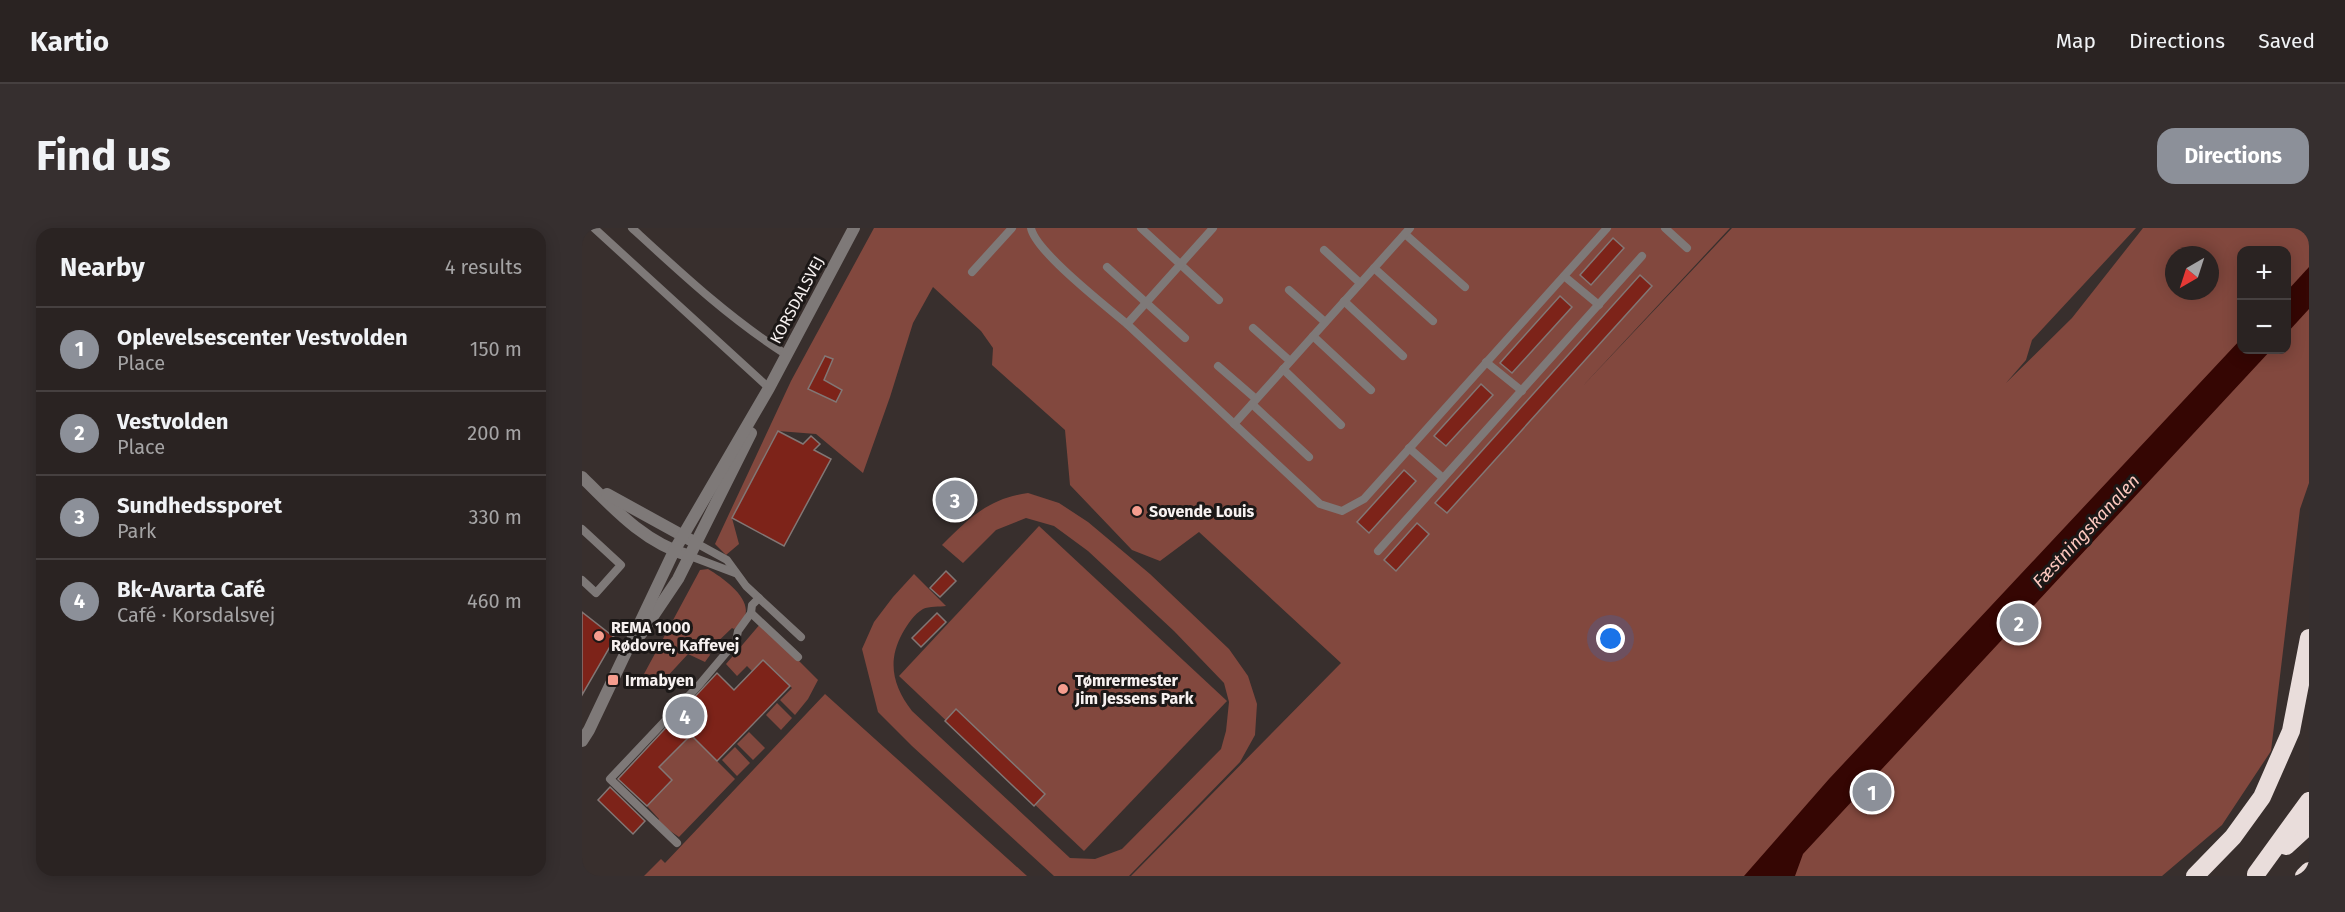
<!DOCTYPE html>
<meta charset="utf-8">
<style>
body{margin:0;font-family:"Fira Sans",sans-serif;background:#362f2f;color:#f1f3f6}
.controls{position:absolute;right:18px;top:18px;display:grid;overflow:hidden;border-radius:12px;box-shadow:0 3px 15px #0003}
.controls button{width:54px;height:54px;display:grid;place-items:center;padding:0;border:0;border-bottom:2px solid #464040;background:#2a2322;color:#f1f3f6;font:30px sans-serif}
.compass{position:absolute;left:1583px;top:18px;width:54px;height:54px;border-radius:50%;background:#2a2322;box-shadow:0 3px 15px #0003;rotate:219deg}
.you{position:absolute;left:1029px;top:411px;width:21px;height:21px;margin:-15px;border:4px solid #fff;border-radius:50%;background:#1a73e8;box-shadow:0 0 0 9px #1a73e833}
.badge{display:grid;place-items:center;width:39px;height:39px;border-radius:50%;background:#8c9099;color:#fff;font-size:20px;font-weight:700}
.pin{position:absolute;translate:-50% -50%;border:3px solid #fff;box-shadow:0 2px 6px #0006}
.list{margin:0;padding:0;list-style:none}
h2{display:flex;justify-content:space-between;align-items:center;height:78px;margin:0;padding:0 24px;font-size:26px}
h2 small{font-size:20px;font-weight:400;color:#a5a4a5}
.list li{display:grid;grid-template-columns:39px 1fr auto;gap:18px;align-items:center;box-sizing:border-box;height:84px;padding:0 24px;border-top:2px solid #464040}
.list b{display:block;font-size:22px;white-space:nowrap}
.list p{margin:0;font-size:20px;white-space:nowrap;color:#a5a4a5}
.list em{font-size:20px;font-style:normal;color:#a5a4a5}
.map{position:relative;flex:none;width:1727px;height:648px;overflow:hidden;border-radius:18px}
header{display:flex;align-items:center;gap:36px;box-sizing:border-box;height:84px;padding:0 30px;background:#2a2322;border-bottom:2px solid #464040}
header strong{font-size:28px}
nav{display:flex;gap:33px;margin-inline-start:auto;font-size:21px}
.intro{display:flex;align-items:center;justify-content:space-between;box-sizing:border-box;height:144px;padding:0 36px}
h1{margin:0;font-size:42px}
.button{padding:15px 27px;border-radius:18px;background:#8c9099;color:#fff;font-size:21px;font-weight:700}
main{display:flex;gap:36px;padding:0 36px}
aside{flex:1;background:#2a2322;border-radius:18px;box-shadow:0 3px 15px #0003}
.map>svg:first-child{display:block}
</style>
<header>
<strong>Kartio</strong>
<nav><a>Map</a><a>Directions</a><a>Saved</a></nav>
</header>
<div class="intro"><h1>Find us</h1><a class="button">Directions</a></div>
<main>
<aside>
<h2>Nearby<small>4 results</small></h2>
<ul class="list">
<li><span class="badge">1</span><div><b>Oplevelsescenter Vestvolden</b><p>Place</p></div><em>150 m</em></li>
<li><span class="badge">2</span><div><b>Vestvolden</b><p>Place</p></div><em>200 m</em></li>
<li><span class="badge">3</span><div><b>Sundhedssporet</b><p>Park</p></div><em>330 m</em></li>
<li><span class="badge">4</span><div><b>Bk-Avarta Café</b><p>Café · Korsdalsvej</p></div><em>460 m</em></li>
</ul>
</aside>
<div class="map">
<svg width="1727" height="648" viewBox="0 0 1727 648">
<rect width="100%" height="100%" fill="#382f2d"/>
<g fill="#82483e" fill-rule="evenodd">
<path d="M292,0h856l-151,162 153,-162h404l-104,112 -6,20 -20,23 66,-65 71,-90h166v255l-9,26 -29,242 -49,74 -60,51h-1031l210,-213 -142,-131 -39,29 -28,-11 -62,-65 -5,-55 -73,-65 1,-17 -12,-17 -48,-44 -20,36 -23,74 -27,76 -47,-39 -38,-3 -46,87 7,26 -13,11 -11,-11 76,-163zM1660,22h44v100h-44zM1592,27h36v36h-36z"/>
<polygon points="378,254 390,270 367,288 356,274"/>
<path d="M446,265l31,10 29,19 62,52 79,75 19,27 9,28 -2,31 -15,27 -111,114h-75l-142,-130 -34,-34 -16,-63 12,-27 19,-25 21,-23 32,32c-6,1 -17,0 -23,3 -9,5 -16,16 -21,25 -15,28 -9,52 10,77l158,147 25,1 27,-10 99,-100 5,-18 3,-29 -5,-19 -50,-52 -86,-80 -34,-25 -28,-8 -30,12 -33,33 -21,-18c27,-27 47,-47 86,-52z"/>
<polygon points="457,298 645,473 502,623 317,448"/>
<path d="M126,341c20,12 57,39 26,60l-2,-1 -24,23 2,4 -5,7 -17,-8 -24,26 -20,-6 56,-104z"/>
<polygon points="179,395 236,452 226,471 213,487 198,472 210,460 181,432 170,443 165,438 155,448 144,436"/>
<polygon points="243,466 445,648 62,648 79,631 83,635"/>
<polygon points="195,475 210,490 199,502 184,487"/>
<polygon points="167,504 183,520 171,532 155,516"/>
<polygon points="109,507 153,551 97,609 75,594 77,591 65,578 90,552 77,539"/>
<polygon points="153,519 168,535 155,548 140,532"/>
</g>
<g fill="#350603">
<polygon points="1727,39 1727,81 1705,105 1705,63"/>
<polygon points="1659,111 1660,122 1689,122 1221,626 1213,648 1162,648 1247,551"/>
</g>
<g fill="#7d2319" stroke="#827775" stroke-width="1.5">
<polygon points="1031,10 1042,20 1009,57 998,47"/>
<polygon points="1058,47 1070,58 865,285 853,275"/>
<polygon points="978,68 990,79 930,145 918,135"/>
<polygon points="243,128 251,131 242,152 260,162 254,174 226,161"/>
<polygon points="899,156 911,167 864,218 852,208"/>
<polygon points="196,203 221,216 229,208 238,216 232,222 249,231 202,318 150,290"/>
<polygon points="822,242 834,253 787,305 775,294"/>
<polygon points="835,295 847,306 814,343 802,332"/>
<polygon points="364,343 374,353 358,369 348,360"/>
<polygon points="0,384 33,410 0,467"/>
<polygon points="355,385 364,394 339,419 330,410"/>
<polygon points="181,432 208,458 135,533 109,507 77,539 90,552 65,578 36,551 135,445 152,462"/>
<polygon points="374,481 463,566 452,578 363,493"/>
<polygon points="28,559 63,593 51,606 16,572"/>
</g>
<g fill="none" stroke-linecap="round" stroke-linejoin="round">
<g stroke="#7e7978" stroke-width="8">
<polyline points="12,0 187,160"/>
<path d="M50,0c49,45 98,91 155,127"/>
<path d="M449,0c4,23 76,79 96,96"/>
<polyline points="559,0 637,72"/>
<polyline points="631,0 545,96 738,276 760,283 782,271 1025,0"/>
<polyline points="1083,0 1105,20"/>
<polyline points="823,6 883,59"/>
<polyline points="742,22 778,55"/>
<polyline points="525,39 603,110"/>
<polyline points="792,40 851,93"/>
<polyline points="390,44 430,0"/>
<polyline points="982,48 1017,77"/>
<polyline points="707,62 743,94"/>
<polyline points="762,73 821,128"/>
<polyline points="671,100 708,133"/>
<polyline points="731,108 789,162"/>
<polyline points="904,134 940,163"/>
<polyline points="636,138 674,171"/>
<polyline points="701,141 759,197"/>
<polyline points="670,176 727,229"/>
<polyline points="652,196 828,0"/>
<polyline points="827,220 861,250"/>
<polyline points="0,301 39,337 14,365 0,352"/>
<polyline points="114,315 145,332 164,358 219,409"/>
<polyline points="796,323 1060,28"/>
<polyline points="108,328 153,345"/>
<polyline points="169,385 216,429"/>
<polyline points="95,615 28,551 117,457 154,413 156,403 169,385 170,377 177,370"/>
</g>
<g stroke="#7e7978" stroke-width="12">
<path d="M0,249c32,32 63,66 108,79"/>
<polyline points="25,266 114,315"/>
</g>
<g stroke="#7e7978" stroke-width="12">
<polyline points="59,406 96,351 169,205"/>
<polyline points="0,513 7,502 92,323 187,160 272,0"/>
</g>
<g stroke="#e9dddb" stroke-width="18">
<polyline points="1704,618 1727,597"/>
<polyline points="1674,646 1727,573"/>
<polyline points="1613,648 1651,609 1680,569 1709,503 1727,410"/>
<polyline points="1722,648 1727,643"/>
</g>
</g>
<g fill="#f59d8e" stroke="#1c1817" stroke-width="2">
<circle cx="555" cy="283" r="6"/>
<circle cx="17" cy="408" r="6"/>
<rect x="25" y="446" width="12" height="12" rx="3"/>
<circle cx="481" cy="461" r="6"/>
</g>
<g text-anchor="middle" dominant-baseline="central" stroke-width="6" stroke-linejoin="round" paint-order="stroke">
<g font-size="16" fill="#f7f1f0" stroke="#1c1817">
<text transform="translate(215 72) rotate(-62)">KORSDALSVEJ</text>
</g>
<g font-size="16" font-weight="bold" fill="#f7f1f0" stroke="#1c1817" text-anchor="start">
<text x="567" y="283">Sovende Louis</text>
<text x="29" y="399">REMA 1000<tspan x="29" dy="18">Rødovre, Kaffevej</tspan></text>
<text x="43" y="452">Irmabyen</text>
<text x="493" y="452">Tømrermester<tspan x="493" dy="18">Jim Jessens Park</tspan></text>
</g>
<g font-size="18" font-style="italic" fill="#fdc8bf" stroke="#1c1817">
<text transform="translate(1504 303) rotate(-47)">Fæstningskanalen</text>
</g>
</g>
</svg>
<div class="controls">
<button>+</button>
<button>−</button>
</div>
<svg class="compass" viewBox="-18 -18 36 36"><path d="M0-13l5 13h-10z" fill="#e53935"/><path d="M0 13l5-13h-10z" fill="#a5a4a5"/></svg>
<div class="you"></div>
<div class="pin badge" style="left:1290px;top:564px">1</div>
<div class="pin badge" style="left:1437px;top:395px">2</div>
<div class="pin badge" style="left:373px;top:272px">3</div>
<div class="pin badge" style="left:103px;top:488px">4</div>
</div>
</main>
